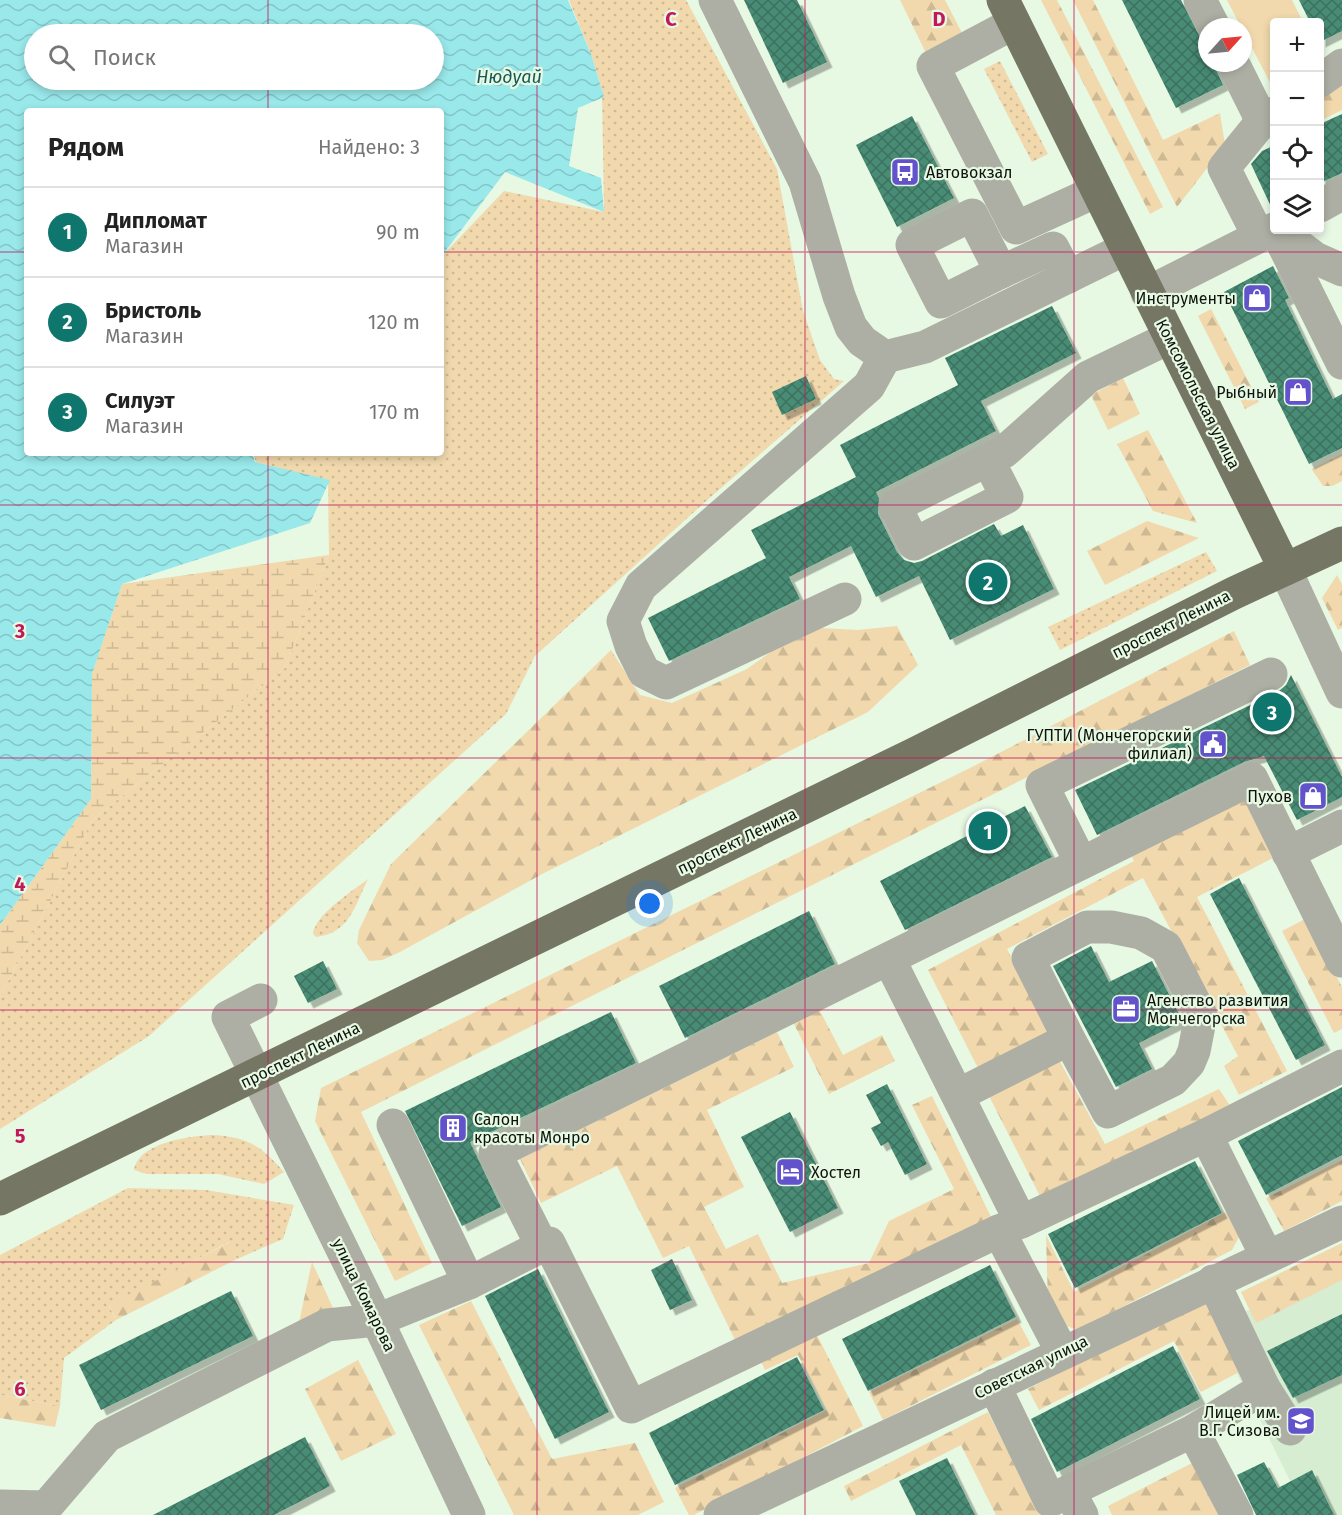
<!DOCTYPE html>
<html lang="ru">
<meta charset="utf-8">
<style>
body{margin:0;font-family:"Fira Sans",sans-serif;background:#f6f6f6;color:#222}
.controls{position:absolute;right:18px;top:18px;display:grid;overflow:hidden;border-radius:6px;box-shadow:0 3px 9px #0003}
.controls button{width:54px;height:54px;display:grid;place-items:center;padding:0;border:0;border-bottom:2px solid #e0e0e0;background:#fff;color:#222;font:30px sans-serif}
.compass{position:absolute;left:1198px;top:18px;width:54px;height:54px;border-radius:50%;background:#fff;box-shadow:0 3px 9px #0003;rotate:63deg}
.you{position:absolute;left:650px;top:904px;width:21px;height:21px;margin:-15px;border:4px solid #fff;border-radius:50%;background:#1a73e8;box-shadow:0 0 0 9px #1a73e833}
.badge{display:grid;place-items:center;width:39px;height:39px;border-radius:50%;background:#0f766e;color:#fff;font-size:20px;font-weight:700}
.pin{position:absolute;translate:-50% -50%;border:3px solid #fff;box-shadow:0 2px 6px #0006}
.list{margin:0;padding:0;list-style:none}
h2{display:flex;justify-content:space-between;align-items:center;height:78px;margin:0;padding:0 24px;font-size:26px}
h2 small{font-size:20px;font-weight:400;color:#767676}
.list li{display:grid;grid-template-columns:39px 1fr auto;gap:18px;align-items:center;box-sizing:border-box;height:90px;padding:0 24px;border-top:2px solid #e0e0e0}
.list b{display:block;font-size:22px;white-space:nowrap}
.list p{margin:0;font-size:20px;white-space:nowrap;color:#767676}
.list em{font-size:20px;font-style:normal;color:#767676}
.icon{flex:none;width:33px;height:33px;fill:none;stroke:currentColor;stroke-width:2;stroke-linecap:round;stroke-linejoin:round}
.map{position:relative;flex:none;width:1342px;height:1515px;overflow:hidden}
.search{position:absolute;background:#fff;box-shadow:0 3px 9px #0003;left:24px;top:24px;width:420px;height:66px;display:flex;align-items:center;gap:15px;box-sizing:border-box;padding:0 21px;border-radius:33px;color:#767676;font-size:22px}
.panel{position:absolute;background:#fff;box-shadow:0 3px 9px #0003;left:24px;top:108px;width:420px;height:348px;border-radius:6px}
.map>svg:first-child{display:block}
</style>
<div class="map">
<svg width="1342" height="1515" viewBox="0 0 1342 1515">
<defs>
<pattern id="grass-dots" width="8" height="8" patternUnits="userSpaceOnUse" patternTransform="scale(1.5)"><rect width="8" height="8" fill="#f1d9ad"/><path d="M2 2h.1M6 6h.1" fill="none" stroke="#cdb994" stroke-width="1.8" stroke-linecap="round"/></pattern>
<pattern id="forest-firs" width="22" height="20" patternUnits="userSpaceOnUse" patternTransform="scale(1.5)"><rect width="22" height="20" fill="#f1d9ad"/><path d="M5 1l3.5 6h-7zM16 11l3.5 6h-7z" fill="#cdb994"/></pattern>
<pattern id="wetland-marsh" width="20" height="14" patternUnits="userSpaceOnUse" patternTransform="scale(1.5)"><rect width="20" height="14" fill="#f1d9ad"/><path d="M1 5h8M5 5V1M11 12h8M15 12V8" fill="none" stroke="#cdb994"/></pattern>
<pattern id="water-waves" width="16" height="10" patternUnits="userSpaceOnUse" patternTransform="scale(1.5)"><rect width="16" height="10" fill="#99e8ea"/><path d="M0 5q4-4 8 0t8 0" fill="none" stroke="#83c6c8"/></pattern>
<pattern id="building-cross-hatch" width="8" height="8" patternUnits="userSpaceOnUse" patternTransform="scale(1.5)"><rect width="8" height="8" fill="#4a8c75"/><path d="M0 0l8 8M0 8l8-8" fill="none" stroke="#3c715e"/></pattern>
<filter id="shadow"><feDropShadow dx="5.5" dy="5.5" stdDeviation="0" flood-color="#0004"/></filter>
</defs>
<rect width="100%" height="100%" fill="#e7f8e3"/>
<polygon fill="#d6edd2" points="1342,1264 1342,1515 1307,1515 1214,1327"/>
<g fill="url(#grass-dots)">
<polygon points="569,0 686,0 777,169 803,311 820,360 834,379 844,381 705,502 535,656 506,714 149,1036 0,1129 0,997 93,819 285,668 329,555 328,482 256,462 253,453 441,453 441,257 504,191 604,212 602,90 591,54"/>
<polygon points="1000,61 1048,154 1032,162 984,69"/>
<polygon points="1206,552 1217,571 1060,650 1048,627"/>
<path d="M368,879c-13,26 -18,54 -52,58l-3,-3c2,-20 40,-43 55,-55z"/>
<path d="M213,1135c35,2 48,11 71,37l-20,12 -46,-10h-71l-13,-4c5,-28 56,-34 79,-35z"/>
<polygon points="128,1188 206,1190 294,1205 283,1239 237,1259 229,1242 109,1306 116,1320 64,1358 60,1406 0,1395 0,1255"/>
</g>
<g fill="url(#forest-firs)">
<polygon points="900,0 945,0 963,35 926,53"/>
<polygon points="1041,0 1057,0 1163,207 1150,214"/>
<polygon points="1073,0 1093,0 1163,140 1220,113 1225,145 1177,207"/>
<polygon points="1342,85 1342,110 1320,121 1320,99"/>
<polygon points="1211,309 1259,402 1245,409 1198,316"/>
<polygon points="1123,378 1140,414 1108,430 1091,395"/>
<polygon points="1148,430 1197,523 1153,511 1117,444"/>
<polygon points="1342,454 1342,481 1332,486 1323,486 1312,469"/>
<polygon points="1147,521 1199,538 1105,585 1087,551"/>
<polygon points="1337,575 1342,584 1342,628 1338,630 1322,598"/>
<polygon points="897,626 918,665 868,712 544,873 398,953 382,960 369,961 357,943 359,930 391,864 611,650 640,695 672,703 747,669 772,651 821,628 858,630"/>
<polygon points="1234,631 1250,665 361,1112 432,1263 395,1281 315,1121 321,1088 974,766"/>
<polygon points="1246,793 1277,856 1197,897 1287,1071 1239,1095 1224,1066 1238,1056 1143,878 1007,949 1053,1038 980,1072 928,970 1134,861 1129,851"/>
<polygon points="1307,918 1342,987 1342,1029 1334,1033 1282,931"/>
<polygon points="819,1009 843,1055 882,1035 895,1061 829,1094 793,1022"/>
<polygon points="777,1032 794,1067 707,1110 744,1187 704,1207 726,1249 758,1234 782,1283 869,1263 889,1221 954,1189 912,1105 932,1096 993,1221 738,1346 689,1246 663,1258 617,1166 541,1203 520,1159"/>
<polygon points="1058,1058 1105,1144 1219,1089 1231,1107 1043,1202 988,1094"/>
<polygon points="1342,1160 1342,1201 1284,1231 1266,1198"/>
<polygon points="1226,1212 1239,1237 1232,1250 1078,1330 1058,1323 1048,1304 1046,1235 1074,1292"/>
<polygon points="230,1242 237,1259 116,1320 109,1305"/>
<polygon points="1342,1243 1342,1280 1256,1323 1241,1292"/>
<polygon points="312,1262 333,1308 298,1327"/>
<polygon points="1208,1297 1245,1369 1201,1392 1174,1341 1039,1410 1028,1389"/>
<polygon points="471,1301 552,1459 635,1443 664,1502 638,1515 514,1515 419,1325"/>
<polygon points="1017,1319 1031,1345 883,1420 869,1392"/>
<polygon points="815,1331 863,1426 694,1515 689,1515 675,1488 827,1410 798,1355 765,1370 759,1357"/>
<polygon points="358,1360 396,1434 341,1461 305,1389"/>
<polygon points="0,1395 60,1406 55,1427 0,1418"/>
<polygon points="988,1412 1040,1515 996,1515 961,1445 851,1501 844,1486"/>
<polygon points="1196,1461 1224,1515 1112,1515 1108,1506"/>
</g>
<polygon fill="url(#wetland-marsh)" points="329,555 285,668 93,819 0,997 0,925 91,799 92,674 122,584"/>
<polygon fill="#f1d9ad" points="1227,0 1292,0 1303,22 1274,22 1274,90"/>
<path fill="url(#water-waves)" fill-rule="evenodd" d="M0,0h568l23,54 13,43 -26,11 -9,58 32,12 3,34 -99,-40 -64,85v-146h-414v342h225l3,9 75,18 -20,43 -188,61 -30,90 -1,125 -91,126zM34,34h400v46h-400z"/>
<g fill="url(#building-cross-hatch)" filter="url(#shadow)">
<polygon points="744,0 797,0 827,62 783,83"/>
<polygon points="1122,0 1181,0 1207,51 1207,63 1213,63 1223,85 1176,108"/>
<polygon points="1299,0 1342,0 1342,31 1320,42 1320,22 1310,22"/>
<polygon points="1342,114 1342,173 1320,183 1320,124"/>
<polygon points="912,116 954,198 897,227 856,145"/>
<polygon points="1275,145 1275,210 1273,211 1251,164 1262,151"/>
<polygon points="1273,266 1289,298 1285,300 1333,399 1342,394 1342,448 1309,464 1224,292"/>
<polygon points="1052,306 1076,353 981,401 996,431 876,492 879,498 878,514 897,552 904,560 914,563 922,561 994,524 1001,536 1023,525 1054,589 950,640 919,576 876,597 851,546 789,577 800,599 669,661 648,618 766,558 751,530 856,477 840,445 958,385 945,358"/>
<polygon points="806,376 816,399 782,415 772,392"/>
<polygon points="1291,675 1342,777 1342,797 1297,820 1264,756 1244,762 1097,835 1075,790 1279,691 1286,685"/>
<polygon points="1025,806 1052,857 905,930 880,881"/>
<polygon points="1239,878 1325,1045 1296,1060 1210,894"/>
<polygon points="809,911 835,964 685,1038 659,986"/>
<polygon points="1091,946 1109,982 1152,961 1181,1018 1181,1022 1139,1043 1152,1069 1116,1087 1053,966"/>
<polygon points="323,961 337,989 308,1003 294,976"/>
<polygon points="611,1012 636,1063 470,1142 501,1207 462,1226 405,1111"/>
<polygon points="887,1084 927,1164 905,1175 888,1142 881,1146 871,1128 881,1123 866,1095"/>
<polygon points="1342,1087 1342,1155 1266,1195 1238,1141"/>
<polygon points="790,1112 838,1208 790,1232 741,1137"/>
<polygon points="1195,1161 1222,1213 1075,1288 1048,1234"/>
<polygon points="672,1259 692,1300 670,1310 651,1270"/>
<polygon points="990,1265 1016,1317 868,1391 842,1339"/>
<polygon points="538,1269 609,1412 555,1439 485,1296"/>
<polygon points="231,1291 253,1336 101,1410 79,1365"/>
<polygon points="1342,1314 1342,1375 1293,1398 1267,1351"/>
<polygon points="1173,1346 1200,1399 1057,1472 1031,1419"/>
<polygon points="797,1357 824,1410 675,1485 649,1433"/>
<polygon points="305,1437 330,1486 274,1515 153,1515"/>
<polygon points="947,1458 975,1515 916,1515 899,1481"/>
<polygon points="1264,1462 1278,1488 1312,1470 1334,1515 1256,1515 1237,1475"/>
</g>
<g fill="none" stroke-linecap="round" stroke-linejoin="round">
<g stroke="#aeafa4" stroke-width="33">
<polyline points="715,0 805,182 839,296 851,327 862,341 885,357 925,347 1125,249"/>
<polyline points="1200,0 1214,27"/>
<polyline points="1014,23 933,66 1016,228 1097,191"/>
<polyline points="1233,63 1262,121"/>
<polyline points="1320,81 1342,65"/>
<polyline points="1320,206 1342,194"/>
<polygon points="972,215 1001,272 941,302 912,245"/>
<polyline points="1276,230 1342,363"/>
<polyline points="1281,232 1315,258 1342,270"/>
<polyline points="1258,235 1224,168 1262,121 1274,113"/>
<polyline points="1001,272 1053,248 1068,277"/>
<polyline points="1147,293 1274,229"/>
<polyline points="988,460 1007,497 914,544 895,506 1004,452 1088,377 1169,338"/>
<polyline points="1285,569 1342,692"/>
<polyline points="845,599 666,683 644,672 631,646 623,621 641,586 869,386 885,357"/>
<polyline points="1288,853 1342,826"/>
<polyline points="1081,863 1042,785 1271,674"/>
<polyline points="889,959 1021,1222 999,1231 1062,1352"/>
<polyline points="261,1000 228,1017 377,1320 469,1515"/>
<polyline points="958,1095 1069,1039 1028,958 1087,927 1111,927 1141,933 1166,947 1201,1015 1194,1051 1189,1063 1173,1080 1108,1112 1069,1039"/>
<polyline points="393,1125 469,1283"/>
<polyline points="1206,1135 1267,1257"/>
<polyline points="1021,1222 1206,1135 1342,1066"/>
<polyline points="549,1243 631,1407 999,1231"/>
<polyline points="1213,1281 1264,1388 1290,1429"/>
<polyline points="994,1385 1050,1501 1069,1491 1082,1515"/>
<polyline points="1193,1431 1237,1515"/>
<polyline points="1069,1491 1193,1431 1264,1388"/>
<polyline points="0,1506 46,1507 107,1436 327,1325 377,1320 469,1283 542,1246 495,1153 1252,779 1342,961"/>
<polyline points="720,1515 1342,1222"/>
</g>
<g stroke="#757764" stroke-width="33">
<polyline points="1003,0 1285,569"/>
<polyline points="0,1199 914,754 1234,593 1342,543"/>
</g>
</g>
<path fill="none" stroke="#c2185b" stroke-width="1.5" stroke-opacity="0.55" d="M268,0v34M537,0v1515M805,0v1515M1074,0v1515M268,80v31M0,252h27M441,252h901M268,453v1062M0,505h1342M0,758h1342M0,1010h1342M0,1262h1342"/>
<defs>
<g id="bus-square" transform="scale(1.5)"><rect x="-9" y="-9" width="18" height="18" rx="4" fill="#6252cb" stroke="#e7f8e3"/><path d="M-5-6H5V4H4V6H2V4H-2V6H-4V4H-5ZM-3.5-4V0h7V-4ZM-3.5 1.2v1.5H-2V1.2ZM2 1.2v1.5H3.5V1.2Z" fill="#fff"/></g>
<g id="shop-square" transform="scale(1.5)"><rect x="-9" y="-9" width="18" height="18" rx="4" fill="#6252cb" stroke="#e7f8e3"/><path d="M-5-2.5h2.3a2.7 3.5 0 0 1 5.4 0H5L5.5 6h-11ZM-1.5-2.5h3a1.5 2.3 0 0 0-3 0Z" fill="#fff"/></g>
<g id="civic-square" transform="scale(1.5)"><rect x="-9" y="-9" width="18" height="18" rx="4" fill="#6252cb" stroke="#e7f8e3"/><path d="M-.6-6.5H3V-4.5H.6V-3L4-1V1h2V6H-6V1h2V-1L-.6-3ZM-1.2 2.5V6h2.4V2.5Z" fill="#fff"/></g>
<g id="office-square" transform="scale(1.5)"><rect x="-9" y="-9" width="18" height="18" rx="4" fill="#6252cb" stroke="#e7f8e3"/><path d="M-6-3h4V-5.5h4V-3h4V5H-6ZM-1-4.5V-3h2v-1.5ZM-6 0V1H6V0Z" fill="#fff"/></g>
<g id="building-square" transform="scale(1.5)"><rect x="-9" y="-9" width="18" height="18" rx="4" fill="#6252cb" stroke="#e7f8e3"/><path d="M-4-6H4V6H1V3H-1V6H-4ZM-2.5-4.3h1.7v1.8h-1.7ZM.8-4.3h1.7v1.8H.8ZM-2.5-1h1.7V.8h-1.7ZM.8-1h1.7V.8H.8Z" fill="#fff"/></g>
<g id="hotel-square" transform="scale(1.5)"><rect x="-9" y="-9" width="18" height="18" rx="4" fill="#6252cb" stroke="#e7f8e3"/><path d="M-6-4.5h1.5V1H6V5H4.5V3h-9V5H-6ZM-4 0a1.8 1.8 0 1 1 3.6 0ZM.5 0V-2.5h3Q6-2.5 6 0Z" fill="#fff"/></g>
<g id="school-square" transform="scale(1.5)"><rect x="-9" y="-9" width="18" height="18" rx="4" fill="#6252cb" stroke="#e7f8e3"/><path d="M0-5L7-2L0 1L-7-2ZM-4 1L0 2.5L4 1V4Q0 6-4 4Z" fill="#fff"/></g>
</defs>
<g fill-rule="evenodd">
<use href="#bus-square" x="905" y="172"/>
<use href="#shop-square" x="1257" y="298"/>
<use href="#shop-square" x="1298" y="392"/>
<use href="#civic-square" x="1213" y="744"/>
<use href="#shop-square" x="1313" y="796"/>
<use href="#office-square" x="1126" y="1009"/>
<use href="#building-square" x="453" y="1128"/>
<use href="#hotel-square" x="790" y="1172"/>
<use href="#school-square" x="1301" y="1421"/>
</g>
<g text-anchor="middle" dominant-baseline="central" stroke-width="4.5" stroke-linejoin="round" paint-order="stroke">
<g font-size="16" fill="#0e140d" stroke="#e7f8e3" text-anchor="end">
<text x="926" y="172" text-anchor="start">Автовокзал</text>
<text x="1236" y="298">Инструменты</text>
<text x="1277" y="392">Рыбный</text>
<text x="1192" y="735">ГУПТИ (Мончегорский<tspan x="1192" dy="18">филиал)</tspan></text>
<text x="1292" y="796">Пухов</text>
<text x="1147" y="1000" text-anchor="start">Агенство развития<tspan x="1147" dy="18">Мончегорска</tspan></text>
<text x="474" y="1119" text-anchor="start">Салон<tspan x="474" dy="18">красоты Монро</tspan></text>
<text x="811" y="1172" text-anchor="start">Хостел</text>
<text x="1280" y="1412">Лицей им.<tspan x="1280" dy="18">В.Г. Сизова</tspan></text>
</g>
<g font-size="16" fill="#0e140d" stroke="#e7f8e3">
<text transform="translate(1198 394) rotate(63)">Комсомольская улица</text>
<text transform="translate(1171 624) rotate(-27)">проспект Ленина</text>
<text transform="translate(737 841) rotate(-26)">проспект Ленина</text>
<text transform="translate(300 1055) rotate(-26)">проспект Ленина</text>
<text transform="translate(364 1295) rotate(64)">улица Комарова</text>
<text transform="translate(1031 1367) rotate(-26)">Советская улица</text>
</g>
<g font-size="18" font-style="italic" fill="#16595b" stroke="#e7f8e3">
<text x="509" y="77">Нюдуай</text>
</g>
</g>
<g font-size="20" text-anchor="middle" font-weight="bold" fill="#c2185b" stroke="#e7f8e3" stroke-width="4.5" stroke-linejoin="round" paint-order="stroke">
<text x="671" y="26">C</text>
<text x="939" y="26">D</text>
<text x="20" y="638">3</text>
<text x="20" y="891">4</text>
<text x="20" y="1143">5</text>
<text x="20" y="1396">6</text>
</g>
</svg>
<div class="controls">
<button>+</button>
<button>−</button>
<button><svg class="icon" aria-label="locate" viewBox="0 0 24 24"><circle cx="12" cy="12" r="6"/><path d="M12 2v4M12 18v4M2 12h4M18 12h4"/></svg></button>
<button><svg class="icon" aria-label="layers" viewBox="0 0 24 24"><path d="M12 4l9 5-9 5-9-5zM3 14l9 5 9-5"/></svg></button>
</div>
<svg class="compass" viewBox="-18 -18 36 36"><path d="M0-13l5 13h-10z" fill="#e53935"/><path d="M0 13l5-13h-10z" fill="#767676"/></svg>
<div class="you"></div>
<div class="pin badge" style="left:988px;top:831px">1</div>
<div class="pin badge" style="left:988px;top:582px">2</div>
<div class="pin badge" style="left:1272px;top:712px">3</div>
<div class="search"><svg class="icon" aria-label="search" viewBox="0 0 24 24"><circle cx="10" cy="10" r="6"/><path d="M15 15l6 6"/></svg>Поиск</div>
<section class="panel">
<h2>Рядом<small>Найдено: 3</small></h2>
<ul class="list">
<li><span class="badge">1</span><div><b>Дипломат</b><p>Магазин</p></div><em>90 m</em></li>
<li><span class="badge">2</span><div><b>Бристоль</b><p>Магазин</p></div><em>120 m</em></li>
<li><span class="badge">3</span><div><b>Силуэт</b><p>Магазин</p></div><em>170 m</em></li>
</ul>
</section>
</div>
